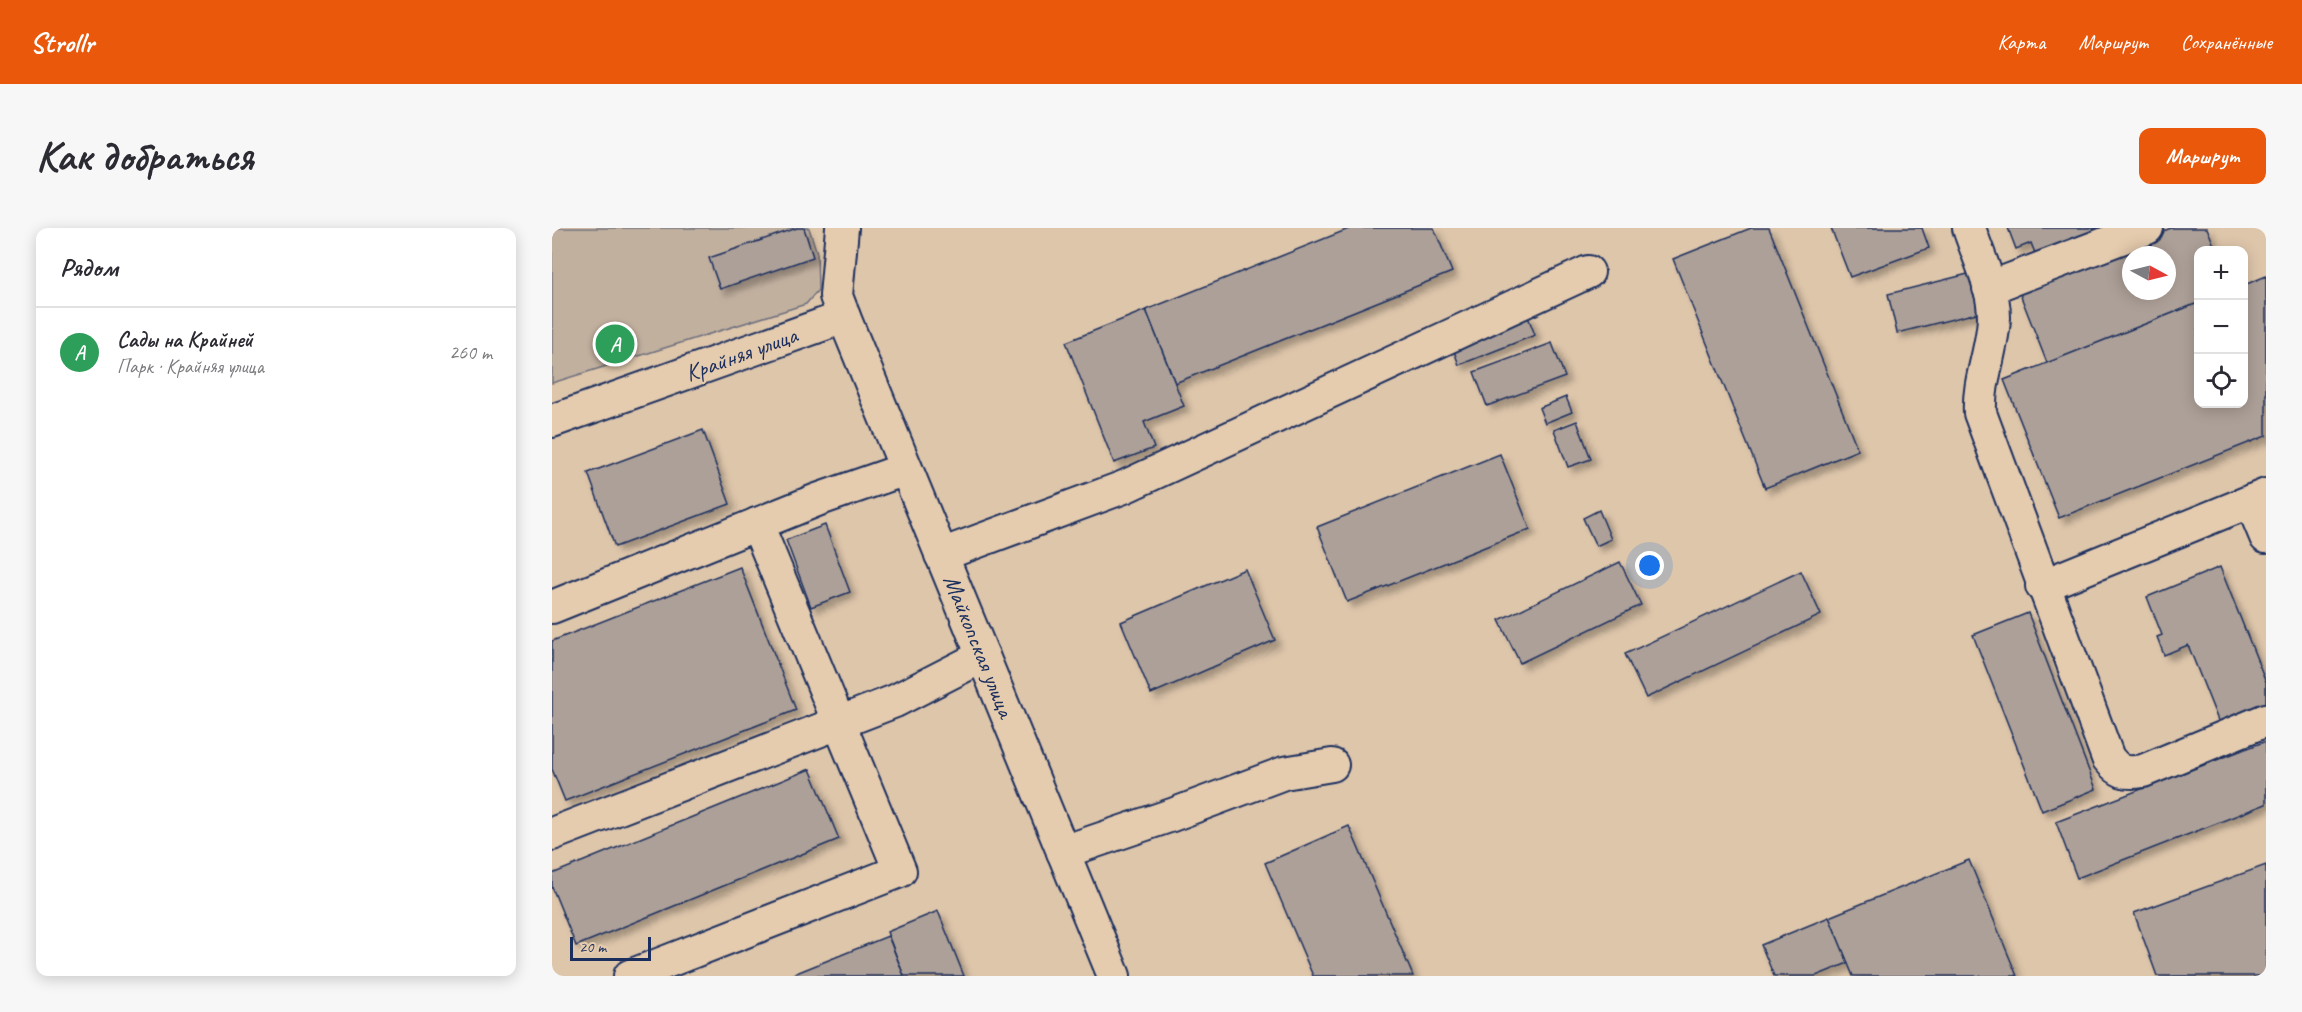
<!DOCTYPE html>
<html lang="ru">
<meta charset="utf-8">
<style>
body{margin:0;font-family:Caveat,sans-serif;background:#f7f7f7;color:#2b2b33}
.controls{position:absolute;right:18px;top:18px;display:grid;overflow:hidden;border-radius:12px;box-shadow:0 3px 15px #0003}
.controls button{width:54px;height:54px;display:grid;place-items:center;padding:0;border:0;border-bottom:2px solid #e1e1e2;background:#fff;color:#2b2b33;font:30px sans-serif}
.compass{position:absolute;left:1570px;top:18px;width:54px;height:54px;border-radius:50%;background:#fff;box-shadow:0 3px 15px #0003;rotate:97deg}
.scale{position:absolute;left:18px;bottom:15px;width:81px;box-sizing:border-box;padding-left:6px;border:3px solid #1b2f5e;border-top:0;font-size:16px;line-height:21px;white-space:nowrap;color:#1b2f5e;-webkit-text-stroke:4px #e6ccae;paint-order:stroke}
.you{position:absolute;left:1098px;top:338px;width:21px;height:21px;margin:-15px;border:4px solid #fff;border-radius:50%;background:#1a73e8;box-shadow:0 0 0 9px #1a73e833}
.badge{display:grid;place-items:center;width:39px;height:39px;border-radius:50%;background:#ea580c;color:#fff;font-size:20px;font-weight:700}
.pin{position:absolute;translate:-50% -50%;border:3px solid #fff;box-shadow:0 2px 6px #0006}
.list{margin:0;padding:0;list-style:none}
h2{display:flex;justify-content:space-between;align-items:center;height:78px;margin:0;padding:0 24px;font-size:26px}
h2 small{font-size:20px;font-weight:400;color:#7c7c81}
.list li{display:grid;grid-template-columns:39px 1fr auto;gap:18px;align-items:center;box-sizing:border-box;height:90px;padding:0 24px;border-top:2px solid #e1e1e2}
.list b{display:block;font-size:22px;white-space:nowrap}
.list p{margin:0;font-size:20px;white-space:nowrap;color:#7c7c81}
.list em{font-size:20px;font-style:normal;color:#7c7c81}
.icon{flex:none;width:33px;height:33px;fill:none;stroke:currentColor;stroke-width:2;stroke-linecap:round;stroke-linejoin:round}
.map{position:relative;flex:none;width:1714px;height:748px;overflow:hidden;border-radius:12px}
header{display:flex;align-items:center;gap:36px;box-sizing:border-box;height:84px;padding:0 30px;background:#ea580c;color:#fff}
header strong{font-size:28px}
nav{display:flex;gap:33px;margin-inline-start:auto;font-size:21px}
.intro{display:flex;align-items:center;justify-content:space-between;box-sizing:border-box;height:144px;padding:0 36px}
h1{margin:0;font-size:42px}
.button{padding:15px 27px;border-radius:12px;background:#ea580c;color:#fff;font-size:21px;font-weight:700}
main{display:flex;gap:36px;padding:0 36px}
aside{flex:1;background:#fff;border-radius:12px;box-shadow:0 3px 15px #0003}
.map>svg:first-child{display:block}
</style>
<header>
<strong>Strollr</strong>
<nav><a>Карта</a><a>Маршрут</a><a>Сохранённые</a></nav>
</header>
<div class="intro"><h1>Как добраться</h1><a class="button">Маршрут</a></div>
<main>
<aside>
<h2>Рядом<small></small></h2>
<ul class="list">
<li><span class="badge" style="background:#2e9e5b">A</span><div><b>Сады на Крайней</b><p>Парк · Крайняя улица</p></div><em>260 m</em></li>
</ul>
</aside>
<div class="map">
<svg width="1714" height="748" viewBox="0 0 1714 748">
<defs>
<filter id="shadow"><feDropShadow dx="5.5" dy="5.5" stdDeviation="3" flood-color="#0004"/></filter>
</defs>
<rect width="100%" height="100%" fill="#dec6ab"/>
<filter id="ink" filterUnits="userSpaceOnUse"><feTurbulence type="fractalNoise" baseFrequency=".0167" numOctaves="2"/><feDisplacementMap in="SourceGraphic" scale="12" xChannelSelector="R" yChannelSelector="G"/><feConvolveMatrix kernelMatrix="1 2 1 2 8 2 1 2 1" color-interpolation-filters="sRGB"/></filter>
<g filter="url(#ink)">
<polygon fill="#c2b09f" stroke="#6e707e" stroke-width="1.5" points="0,0 257,0 265,25 266,62 254,76 0,155"/>
<g fill="#ada098" stroke="#1b2f5e" stroke-width="1.5" fill-rule="evenodd" filter="url(#shadow)">
<polygon points="245,0 252,0 261,29 168,61 157,30"/>
<polygon points="799,0 882,0 900,44 623,155 594,82"/>
<polygon points="1199,0 1217,0 1306,222 1213,260 1121,31"/>
<polygon points="1279,0 1370,0 1377,20 1298,49"/>
<polygon points="1456,0 1573,0 1487,35 1479,15 1464,21"/>
<path d="M1619,0h36l9,22h-18v53l-151,60 -29,-74zM1579,27h36v36h-36z"/>
<polygon points="1420,45 1429,84 1345,105 1336,66"/>
<polygon points="1714,48 1714,208 1507,290 1452,152 1646,75 1646,176 1692,176 1692,57"/>
<polygon points="594,82 632,178 592,194 602,220 562,235 514,114"/>
<polygon points="975,86 983,107 907,137 899,115"/>
<polygon points="1000,115 1013,149 935,178 922,144"/>
<polygon points="1014,169 1020,184 993,195 987,180"/>
<polygon points="1025,193 1039,231 1016,239 1002,202"/>
<polygon points="151,202 178,276 63,319 36,245"/>
<polygon points="948,226 978,301 795,374 765,299"/>
<polygon points="1047,282 1059,311 1044,318 1031,290"/>
<polygon points="273,297 298,364 259,379 234,312"/>
<polygon points="1068,334 1089,377 968,435 947,392"/>
<polygon points="188,339 244,482 13,573 0,541 0,413"/>
<polygon points="1668,339 1714,454 1714,477 1667,495 1636,417 1612,427 1605,409 1610,407 1595,369"/>
<polygon points="693,341 723,412 599,466 569,394"/>
<polygon points="1249,343 1269,387 1094,470 1073,426"/>
<polygon points="1476,385 1544,561 1490,583 1421,407"/>
<polygon points="1714,513 1714,576 1525,650 1504,594"/>
<polygon points="258,541 287,611 24,718 0,659 0,646"/>
<polygon points="797,598 861,748 761,748 713,635"/>
<polygon points="1417,632 1465,748 1301,748 1277,689"/>
<polygon points="1714,637 1714,748 1605,748 1582,685"/>
<polygon points="386,683 412,748 352,748 335,704"/>
<polygon points="1277,689 1296,735 1264,748 1222,748 1209,717"/>
<polygon points="336,708 352,748 237,748"/>
</g>
<g fill="none" stroke-linecap="round" stroke-linejoin="round">
<g stroke="#1b2f5e" stroke-width="36">
<g id="minor">
<path d="M1417,0c9,28 25,59 25,89 -1,33 -16,63 -14,96l128,345c11,14 17,16 35,13l123,-51"/>
<polyline points="1437,60 1595,0"/>
<polyline points="292,89 562,748"/>
<polyline points="0,193 292,89 284,68 290,0"/>
<polyline points="1699,273 1714,309"/>
<polyline points="389,327 572,259 1036,44"/>
<polyline points="1490,358 1714,267"/>
<polyline points="0,379 265,272 354,241"/>
<polyline points="0,606 343,473 431,428"/>
<polyline points="511,624 620,587 732,545 780,537"/>
<polyline points="78,748 348,643 205,296"/>
</g>
</g>
<use href="#minor" stroke="#e6ccae" stroke-width="32"/>
</g>
</g>
<g text-anchor="middle" dominant-baseline="central" stroke-width="4.5" stroke-linejoin="round" paint-order="stroke">
<g font-size="24" fill="#1b2f5e" stroke="#e6ccae">
<text transform="translate(189 126) rotate(-20)">Крайняя улица</text>
<text transform="translate(427 418) rotate(68)">Майкопская улица</text>
</g>
</g>
</svg>
<div class="controls">
<button>+</button>
<button>−</button>
<button><svg class="icon" aria-label="locate" viewBox="0 0 24 24"><circle cx="12" cy="12" r="6"/><path d="M12 2v4M12 18v4M2 12h4M18 12h4"/></svg></button>
</div>
<svg class="compass" viewBox="-18 -18 36 36"><path d="M0-13l5 13h-10z" fill="#e53935"/><path d="M0 13l5-13h-10z" fill="#7c7c81"/></svg>
<div class="scale">20 m</div>
<div class="you"></div>
<div class="pin badge" style="left:63px;top:116px;background:#2e9e5b">A</div>
</div>
</main>
